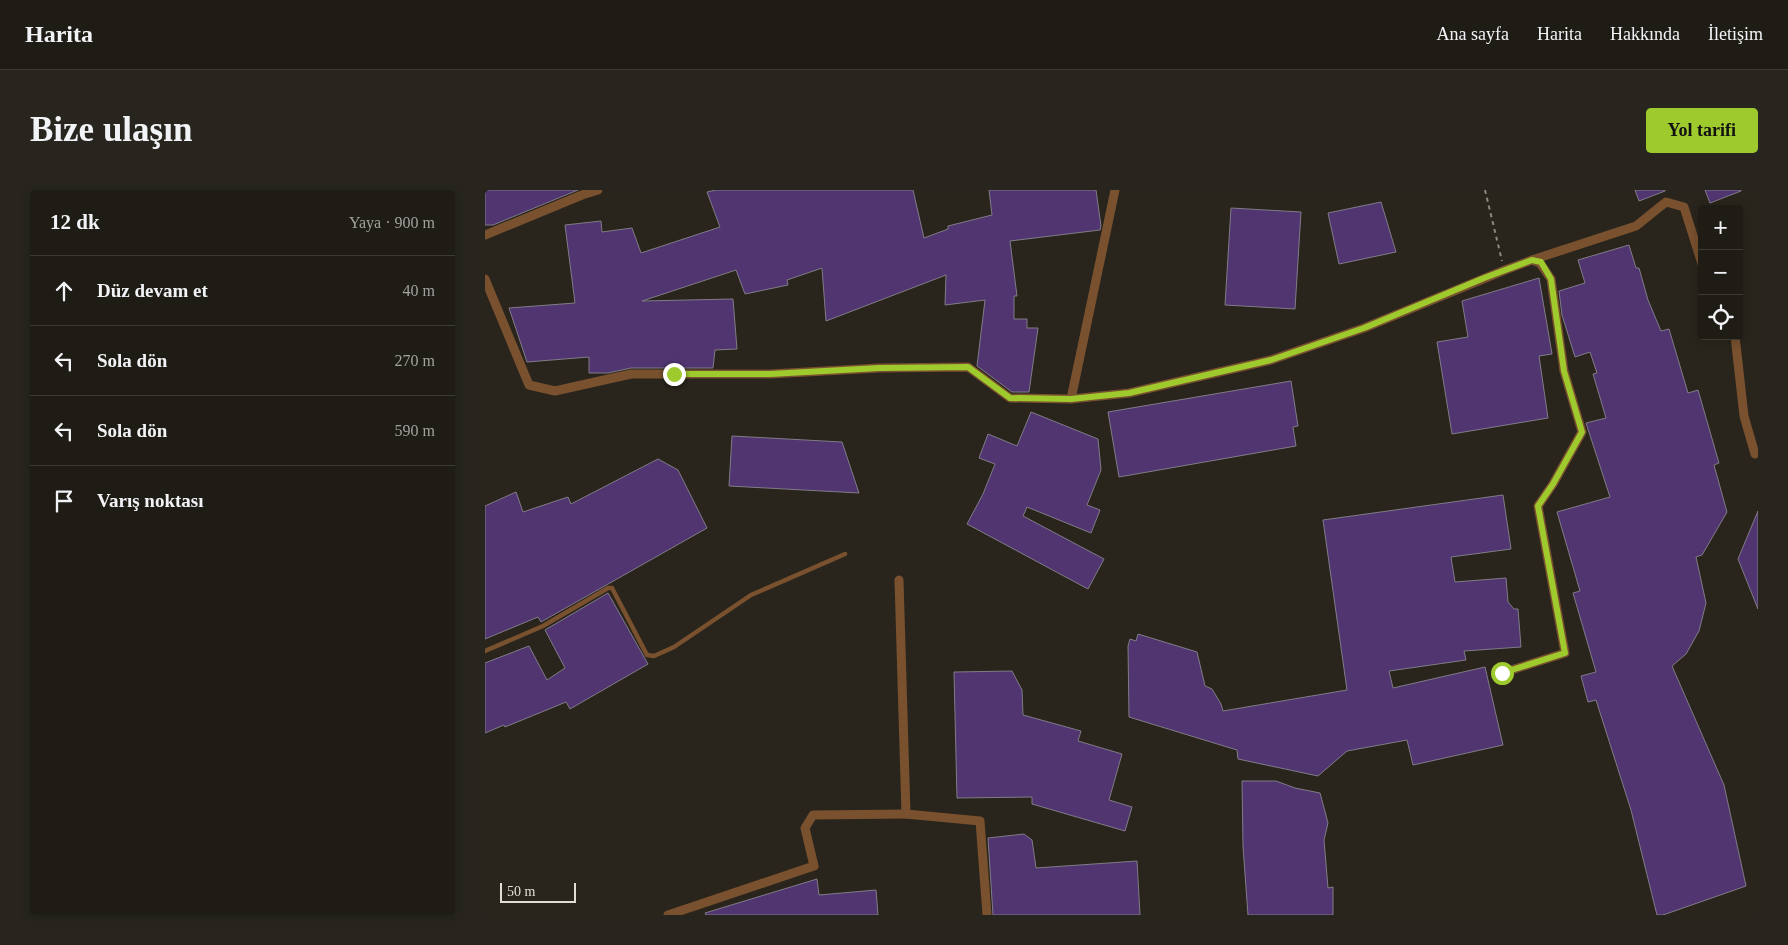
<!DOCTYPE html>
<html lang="tr">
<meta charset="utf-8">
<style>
body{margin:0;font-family:"Times New Roman",serif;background:#27251e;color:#f1f3f6}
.controls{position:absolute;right:15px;top:15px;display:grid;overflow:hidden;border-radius:5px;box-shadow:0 2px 12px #0003}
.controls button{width:45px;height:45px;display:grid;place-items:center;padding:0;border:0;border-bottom:1px solid #3c3a34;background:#1f1c15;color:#f1f3f6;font:25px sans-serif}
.scale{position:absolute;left:15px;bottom:12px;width:76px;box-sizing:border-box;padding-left:5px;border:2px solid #e0ddd7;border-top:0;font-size:14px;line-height:18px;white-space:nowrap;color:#e0ddd7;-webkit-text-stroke:4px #29251c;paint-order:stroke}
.stop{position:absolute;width:15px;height:15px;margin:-11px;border:4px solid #9fca2d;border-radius:50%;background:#fff}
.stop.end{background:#9fca2d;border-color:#fff;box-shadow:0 1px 5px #0008}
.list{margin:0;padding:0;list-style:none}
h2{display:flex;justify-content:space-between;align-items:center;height:65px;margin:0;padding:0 20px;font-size:21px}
h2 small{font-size:16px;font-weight:400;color:#a1a1a0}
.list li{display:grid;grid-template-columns:32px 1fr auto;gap:15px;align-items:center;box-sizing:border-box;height:70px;padding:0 20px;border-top:1px solid #3c3a34}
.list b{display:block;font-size:19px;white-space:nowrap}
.list em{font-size:16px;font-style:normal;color:#a1a1a0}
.icon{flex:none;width:28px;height:28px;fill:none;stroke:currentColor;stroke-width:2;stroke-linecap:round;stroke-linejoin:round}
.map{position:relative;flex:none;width:1273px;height:725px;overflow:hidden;border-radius:5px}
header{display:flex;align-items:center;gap:30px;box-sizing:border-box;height:70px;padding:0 25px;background:#1f1c15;border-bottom:1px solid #3c3a34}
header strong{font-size:24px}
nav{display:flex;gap:28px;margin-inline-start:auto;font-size:18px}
.intro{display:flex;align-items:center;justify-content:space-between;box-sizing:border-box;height:120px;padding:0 30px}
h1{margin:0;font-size:35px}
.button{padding:12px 22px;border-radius:5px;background:#9fca2d;color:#111;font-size:18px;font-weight:700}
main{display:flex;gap:30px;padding:0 30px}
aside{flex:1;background:#1f1c15;border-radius:5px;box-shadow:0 2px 12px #0003}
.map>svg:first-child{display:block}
</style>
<header>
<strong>Harita</strong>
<nav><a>Ana sayfa</a><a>Harita</a><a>Hakkında</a><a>İletişim</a></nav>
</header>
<div class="intro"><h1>Bize ulaşın</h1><a class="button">Yol tarifi</a></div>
<main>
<aside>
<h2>12 dk<small>Yaya · 900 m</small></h2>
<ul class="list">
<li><svg class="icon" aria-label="ahead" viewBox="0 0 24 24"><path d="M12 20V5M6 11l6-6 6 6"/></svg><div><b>Düz devam et</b></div><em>40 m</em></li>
<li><svg class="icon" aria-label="left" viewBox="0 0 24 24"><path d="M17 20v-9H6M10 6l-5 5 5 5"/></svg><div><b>Sola dön</b></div><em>270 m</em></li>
<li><svg class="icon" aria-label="left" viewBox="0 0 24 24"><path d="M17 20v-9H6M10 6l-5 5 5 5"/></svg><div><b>Sola dön</b></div><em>590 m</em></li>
<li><svg class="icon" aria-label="arrive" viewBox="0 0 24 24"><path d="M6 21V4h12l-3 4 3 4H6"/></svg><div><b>Varış noktası</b></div></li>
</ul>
</aside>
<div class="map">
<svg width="1273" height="725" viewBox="0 0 1273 725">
<rect width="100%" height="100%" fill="#29251c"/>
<g fill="#503571" stroke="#807c87">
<polygon points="0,0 93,0 8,35 0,35"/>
<polygon points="231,0 428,0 439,48 463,39 463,36 507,25 504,0 611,0 616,36 615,40 525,51 532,106 529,106 529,129 542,129 542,138 553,138 544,202 527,202 492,176 500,110 460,115 461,85 341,131 337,78 302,90 303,95 260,104 251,80 157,111 248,109 252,159 230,160 228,178 146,178 123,183 104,183 104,167 42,172 24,118 90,113 80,35 116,31 117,42 147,38 156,63 235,37 222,2"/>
<polygon points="1150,0 1180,0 1180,1 1154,11"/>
<polygon points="1220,0 1256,0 1256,1 1225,13"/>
<polygon points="896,12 911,62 854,74 843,23"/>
<polygon points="746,18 816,22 810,119 740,115"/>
<polygon points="1144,55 1151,78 1154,78 1163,110 1176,141 1184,139 1203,203 1213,200 1234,273 1229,275 1242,322 1217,365 1211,367 1221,413 1214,441 1201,464 1187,476 1239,595 1261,696 1178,725 1172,725 1146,620 1111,510 1103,512 1096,486 1111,482 1088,403 1095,401 1072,322 1125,307 1101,233 1121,228 1108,184 1112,183 1105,162 1090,167 1077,125 1074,101 1100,93 1093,70"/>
<polygon points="1054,88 1067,164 1054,166 1063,228 967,244 952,152 983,147 977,111"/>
<polygon points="806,191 813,236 808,237 811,256 634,287 623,222"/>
<polygon points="546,222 613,249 616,280 602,315 615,320 606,343 542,317 538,326 619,369 603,399 482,334 498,304 510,274 494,268 503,244 532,256"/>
<polygon points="247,246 357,252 374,303 244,296"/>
<polygon points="173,269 193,280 222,338 56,432 53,427 0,449 0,316 31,302 38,322 83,307 86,314"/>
<polygon points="1018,305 1026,359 966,367 970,392 1021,388 1023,412 1029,419 1033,419 1036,457 979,461 981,470 904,481 908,498 1000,477 1018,555 928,575 922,550 862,561 833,586 753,569 752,560 644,527 643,456 645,449 651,451 653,444 712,462 720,496 727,499 736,514 738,521 862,500 838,330"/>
<polygon points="1273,321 1273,419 1253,369"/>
<polygon points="123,403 163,474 85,519 81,512 20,537 19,535 0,543 0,473 44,456 62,490 80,478 60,440"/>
<polygon points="527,481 537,500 538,525 596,541 593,551 637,564 624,610 647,617 640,641 547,614 547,607 472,608 469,482"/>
<polygon points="757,591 791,591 810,598 835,603 843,633 839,650 843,698 848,697 848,725 763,725 758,656"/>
<polygon points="539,644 547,650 551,678 652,671 655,725 508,725 503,648"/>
<polygon points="332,689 334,705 391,700 393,725 221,725 220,723"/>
</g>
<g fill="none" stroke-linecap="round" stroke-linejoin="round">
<polyline stroke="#8c8881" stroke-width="2" stroke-dasharray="4 4" stroke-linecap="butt" points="1000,0 1017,71"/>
<polyline stroke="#79512f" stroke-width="4.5" points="0,461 58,436 123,398 127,398 162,465 169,466 189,457 266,405 360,364"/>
<g stroke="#79512f" stroke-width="9">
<polyline points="0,45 97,5 113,0"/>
<polyline points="1047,70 1151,36 1181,12 1199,17 1217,74"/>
<polyline points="0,89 44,195 70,201 146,184 285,184 394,178 483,177 525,208 586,209 630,0"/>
<polyline points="1250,146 1259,226 1270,264"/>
<polyline points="586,209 644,203 786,170 879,138 1020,80 1047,70 1055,73 1066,89 1079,181 1097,242 1068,294 1053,316 1080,463 1017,483"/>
<polyline points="414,390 421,624 495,631 502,725"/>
<polyline points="183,725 329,676 320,638 328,625 421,624"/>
</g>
</g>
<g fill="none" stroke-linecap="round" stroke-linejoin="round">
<polyline stroke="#9fca2d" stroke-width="6" points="189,184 285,184 394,178 483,177 525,208 586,209 644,203 786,170 879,138 999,88 1047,70 1056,72 1066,89 1079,181 1097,242 1068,294 1053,316 1080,463 1017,483"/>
</g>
</svg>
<div class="controls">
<button>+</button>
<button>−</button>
<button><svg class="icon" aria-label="locate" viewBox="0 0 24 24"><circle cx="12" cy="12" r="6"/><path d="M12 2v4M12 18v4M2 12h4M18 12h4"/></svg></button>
</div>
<div class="scale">50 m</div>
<div class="stop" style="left:1017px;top:483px"></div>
<div class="stop end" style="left:189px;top:184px"></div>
</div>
</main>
